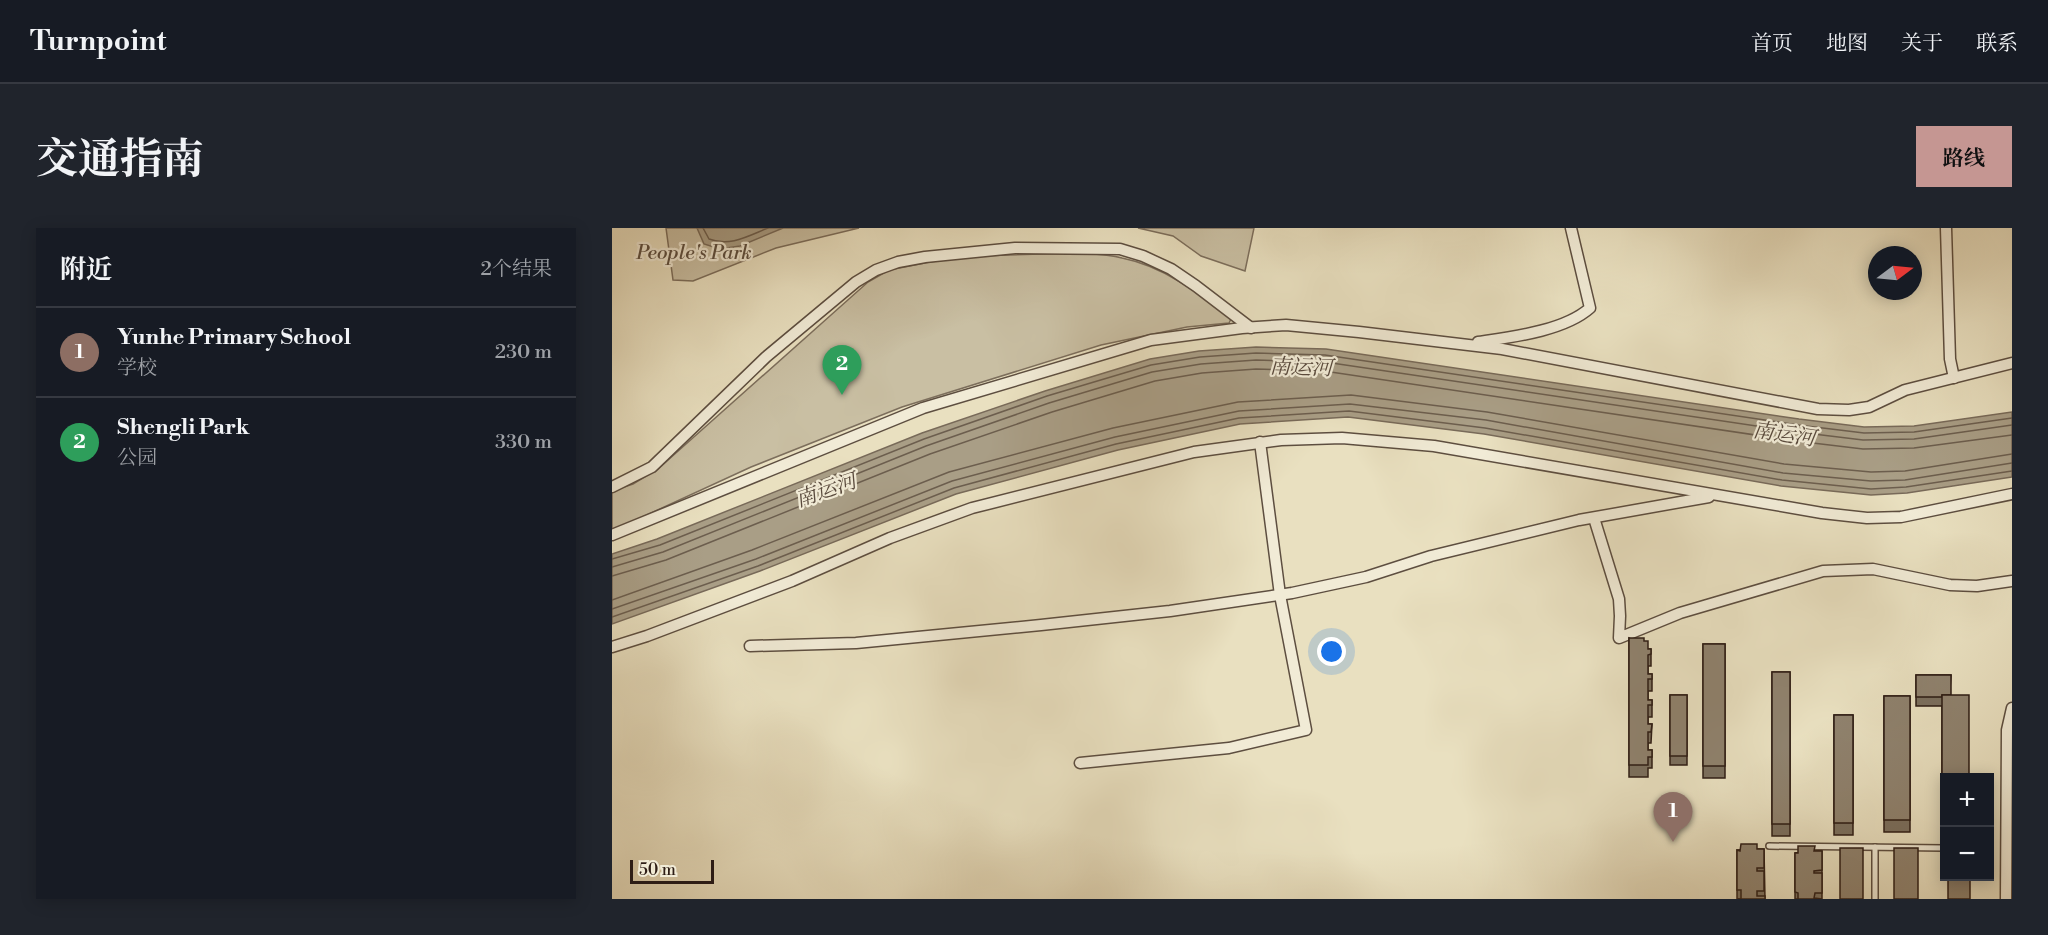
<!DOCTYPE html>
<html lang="zh">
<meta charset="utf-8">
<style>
body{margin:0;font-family:"Libre Bodoni","Noto Serif SC",serif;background:#20242c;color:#f1f3f6}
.controls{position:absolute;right:18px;bottom:18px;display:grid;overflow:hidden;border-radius:0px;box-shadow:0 3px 15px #0003}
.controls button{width:54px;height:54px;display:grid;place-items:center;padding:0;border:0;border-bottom:2px solid #363941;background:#171b24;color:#f1f3f6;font:30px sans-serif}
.compass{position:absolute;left:1256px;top:18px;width:54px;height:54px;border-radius:50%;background:#171b24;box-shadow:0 3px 15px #0003;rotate:74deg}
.scale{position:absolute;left:18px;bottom:15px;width:84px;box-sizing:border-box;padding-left:6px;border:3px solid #2e1d15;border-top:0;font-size:16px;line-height:21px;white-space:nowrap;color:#2e1d15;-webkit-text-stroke:4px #f1ebd6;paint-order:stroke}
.you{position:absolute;left:720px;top:424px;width:21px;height:21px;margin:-15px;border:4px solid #fff;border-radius:50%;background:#1a73e8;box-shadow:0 0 0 9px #1a73e833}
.badge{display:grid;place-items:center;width:39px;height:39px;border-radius:50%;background:#c59692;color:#fff;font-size:20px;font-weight:700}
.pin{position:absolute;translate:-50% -50px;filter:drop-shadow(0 2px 3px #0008)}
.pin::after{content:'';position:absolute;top:32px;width:21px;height:18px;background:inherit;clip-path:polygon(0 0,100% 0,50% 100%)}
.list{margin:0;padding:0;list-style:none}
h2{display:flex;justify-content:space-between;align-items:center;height:78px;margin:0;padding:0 24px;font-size:26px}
h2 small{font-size:20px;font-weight:400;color:#9ea1a6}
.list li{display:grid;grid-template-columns:39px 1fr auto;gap:18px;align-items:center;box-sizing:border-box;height:90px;padding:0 24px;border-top:2px solid #363941}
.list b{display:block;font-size:22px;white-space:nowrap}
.list p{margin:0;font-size:20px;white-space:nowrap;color:#9ea1a6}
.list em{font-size:20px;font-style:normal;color:#9ea1a6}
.map{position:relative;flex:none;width:1400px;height:671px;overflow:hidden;border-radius:0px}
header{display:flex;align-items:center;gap:36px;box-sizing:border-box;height:84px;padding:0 30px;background:#171b24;border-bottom:2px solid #363941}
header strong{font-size:28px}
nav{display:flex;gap:33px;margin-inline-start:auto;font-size:21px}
.intro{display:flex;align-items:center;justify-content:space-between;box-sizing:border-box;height:144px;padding:0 36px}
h1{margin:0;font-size:42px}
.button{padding:15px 27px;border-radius:0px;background:#c59692;color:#111;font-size:21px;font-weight:700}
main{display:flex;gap:36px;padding:0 36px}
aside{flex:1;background:#171b24;border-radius:0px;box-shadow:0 3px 15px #0003}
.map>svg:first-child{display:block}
</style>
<header>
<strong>Turnpoint</strong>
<nav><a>首页</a><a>地图</a><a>关于</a><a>联系</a></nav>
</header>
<div class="intro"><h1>交通指南</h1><a class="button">路线</a></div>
<main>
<aside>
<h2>附近<small>2个结果</small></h2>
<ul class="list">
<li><span class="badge" style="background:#8d6e63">1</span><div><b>Yunhe Primary School</b><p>学校</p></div><em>230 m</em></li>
<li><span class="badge" style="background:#2e9e5b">2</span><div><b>Shengli Park</b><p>公园</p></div><em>330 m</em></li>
</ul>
</aside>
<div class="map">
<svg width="1400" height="671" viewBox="0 0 1400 671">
<rect width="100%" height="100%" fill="#e9e0c0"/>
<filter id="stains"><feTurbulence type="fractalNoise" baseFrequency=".00333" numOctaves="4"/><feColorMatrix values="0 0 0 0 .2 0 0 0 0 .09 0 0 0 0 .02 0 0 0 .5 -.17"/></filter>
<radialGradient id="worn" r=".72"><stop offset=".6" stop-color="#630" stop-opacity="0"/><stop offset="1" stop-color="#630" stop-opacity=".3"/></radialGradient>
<g fill="#c9bfa3" stroke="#7c6e5c" stroke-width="1.5">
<polygon points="54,0 247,0 164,20 81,53 61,52"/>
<polygon points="526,0 642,0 633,43 589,28 561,8"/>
<path d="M464,25c15,1 31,1 46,5 41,8 77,35 109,61l-2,4 -42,4 -86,18 -199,62 -151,60 -139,64v-40l21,-7 25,-15 210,-187 21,-12 41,-8 44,-6z"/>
</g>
<g fill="#a99e86" stroke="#786a59" stroke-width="1.5">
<polygon points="85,0 171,0 128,18 108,21 92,16"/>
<polygon points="644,119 714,121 1187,191 1252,199 1302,198 1400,184 1400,249 1295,265 1259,267 1169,258 872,206 736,189 628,196 506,222 344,266 148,343 0,396 0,326 45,311 310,205 433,163 538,131 587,123"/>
</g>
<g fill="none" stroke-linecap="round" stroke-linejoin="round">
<g stroke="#6c5e4e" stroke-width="1.5">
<path d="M91,0l6,11c21,8 39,-3 59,-11"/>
<polyline points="0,331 48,317 312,211 435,168 539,137 588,129 644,125 713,127 1186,197 1252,205 1302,204 1400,190"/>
<polyline points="0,339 51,324 314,218 437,175 540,144 589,136 644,132 713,134 1185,204 1251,212 1302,211 1400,197"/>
<polyline points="0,348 54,332 318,226 440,184 543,153 590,145 644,141 712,143 1184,213 1251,221 1302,220 1400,207"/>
<polyline points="0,372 140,322 337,244 501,200 626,174 739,167 875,184 1172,236 1259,244 1293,243 1400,226"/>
<polyline points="0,381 144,331 340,253 503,209 627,183 738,176 874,192 1171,245 1259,253 1293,252 1400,235"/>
<polyline points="0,389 146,338 342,260 504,216 627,190 737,183 873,200 1170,252 1259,261 1294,259 1400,243"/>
</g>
<g stroke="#5d4e40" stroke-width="8">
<g id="service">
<polyline points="1157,618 1332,620"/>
<polyline points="1263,619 1263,671"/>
</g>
</g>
<g stroke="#5d4e40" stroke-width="13">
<g id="minor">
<polyline points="1334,0 1338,131 1342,150"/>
<path d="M866,114c34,-5 86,-11 112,-34l-19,-80"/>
<polyline points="0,259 40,239 154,129 244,54 264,42 286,34 313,29 403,20 508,21 531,28 559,41 584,58 639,100"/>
<polyline points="982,290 1007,371 1008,388 1007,410 1068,385 1211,343 1261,341 1338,357 1365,358 1400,353"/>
<polyline points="0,307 311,180 539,112 630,100 674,97 747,104 890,121 1206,181 1237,182 1257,179 1293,162 1400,135"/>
<polyline points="138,418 244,415 429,397 558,383 680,365 754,349 819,328 967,292 1097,269"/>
<polyline points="0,419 35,408 180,353 278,310 360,280 582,224 669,212 730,210 822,218 1210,285 1255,290 1289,289 1400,266"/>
<polyline points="468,535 617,520 694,502 668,367 648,214"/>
<polyline points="1394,671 1395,502 1400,480"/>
</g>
</g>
<use href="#service" stroke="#f1ebd6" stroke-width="5"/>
<use href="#minor" stroke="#f1ebd6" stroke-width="10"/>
</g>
<g fill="#7b705f" stroke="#2e1d15" stroke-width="1.5">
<polygon points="1017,410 1036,421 1039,421 1039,438 1036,438 1036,446 1040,446 1040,463 1036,463 1036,472 1040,472 1040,489 1036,489 1036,496 1040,496 1039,515 1036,515 1036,522 1040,522 1040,540 1036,540 1036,549 1017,549"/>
<rect x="1091" y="416" width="22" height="134"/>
<rect x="1160" y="444" width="18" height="164"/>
<polygon points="1304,447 1339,447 1332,549 1332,606 1330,606 1330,478 1304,478"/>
<rect x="1058" y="467" width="17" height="70"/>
<rect x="1272" y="468" width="26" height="136"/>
<rect x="1222" y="487" width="19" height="120"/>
<polygon points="1145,621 1152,621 1153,671 1125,671 1125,622"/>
<polygon points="1202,623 1210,623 1210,671 1183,671 1183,625"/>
</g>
<g fill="#8f826e" stroke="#2e1d15" stroke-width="1.5">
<polygon points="1017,410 1032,410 1032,413 1036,413 1036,421 1039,421 1039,426 1036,427 1036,446 1040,446 1040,451 1036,451 1036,472 1040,472 1040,477 1036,477 1036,496 1040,496 1039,504 1036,504 1036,522 1040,522 1040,529 1036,529 1036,537 1017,537"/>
<rect x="1091" y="416" width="22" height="122"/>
<rect x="1160" y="444" width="18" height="152"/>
<polygon points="1304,447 1339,447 1339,467 1330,467 1330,469 1304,469"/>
<rect x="1058" y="467" width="17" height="61"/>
<polygon points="1330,467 1357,467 1357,549 1332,549 1332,595 1330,595"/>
<rect x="1272" y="468" width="26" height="124"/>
<rect x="1222" y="487" width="19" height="108"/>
<polygon points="1129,616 1145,616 1145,621 1152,621 1152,640 1145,640 1145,643 1152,643 1152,663 1145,663 1145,668 1153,668 1153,671 1126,671 1129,671 1129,662 1125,662 1125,622 1128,623"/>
<polygon points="1186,618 1203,618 1202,623 1210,623 1210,642 1202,643 1202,645 1210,645 1210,665 1203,665 1202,670 1210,671 1186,671 1186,665 1183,664 1183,625 1186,625"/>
<rect x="1228" y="620" width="23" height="51"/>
<rect x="1282" y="620" width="24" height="51"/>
<rect x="1336" y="648" width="22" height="23"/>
</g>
<g text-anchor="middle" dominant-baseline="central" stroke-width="4.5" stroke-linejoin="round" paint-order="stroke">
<g font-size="20" font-style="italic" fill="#5c4e40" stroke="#f1ebd6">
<text x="82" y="25">People's Park</text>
</g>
<g font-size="21" font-style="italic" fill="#594a3d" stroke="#f1ebd6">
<text transform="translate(689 140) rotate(2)">南运河</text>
<text transform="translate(1172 207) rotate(8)">南运河</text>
<text transform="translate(214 263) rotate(-19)">南运河</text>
</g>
</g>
<rect width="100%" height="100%" filter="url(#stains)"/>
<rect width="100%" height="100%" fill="url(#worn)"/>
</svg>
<div class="controls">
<button>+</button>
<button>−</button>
</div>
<svg class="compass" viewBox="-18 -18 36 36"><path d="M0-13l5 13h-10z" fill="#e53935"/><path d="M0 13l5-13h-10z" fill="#9ea1a6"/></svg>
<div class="scale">50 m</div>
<div class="you"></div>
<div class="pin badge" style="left:1061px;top:614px;background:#8d6e63">1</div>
<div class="pin badge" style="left:230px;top:167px;background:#2e9e5b">2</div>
</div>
</main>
